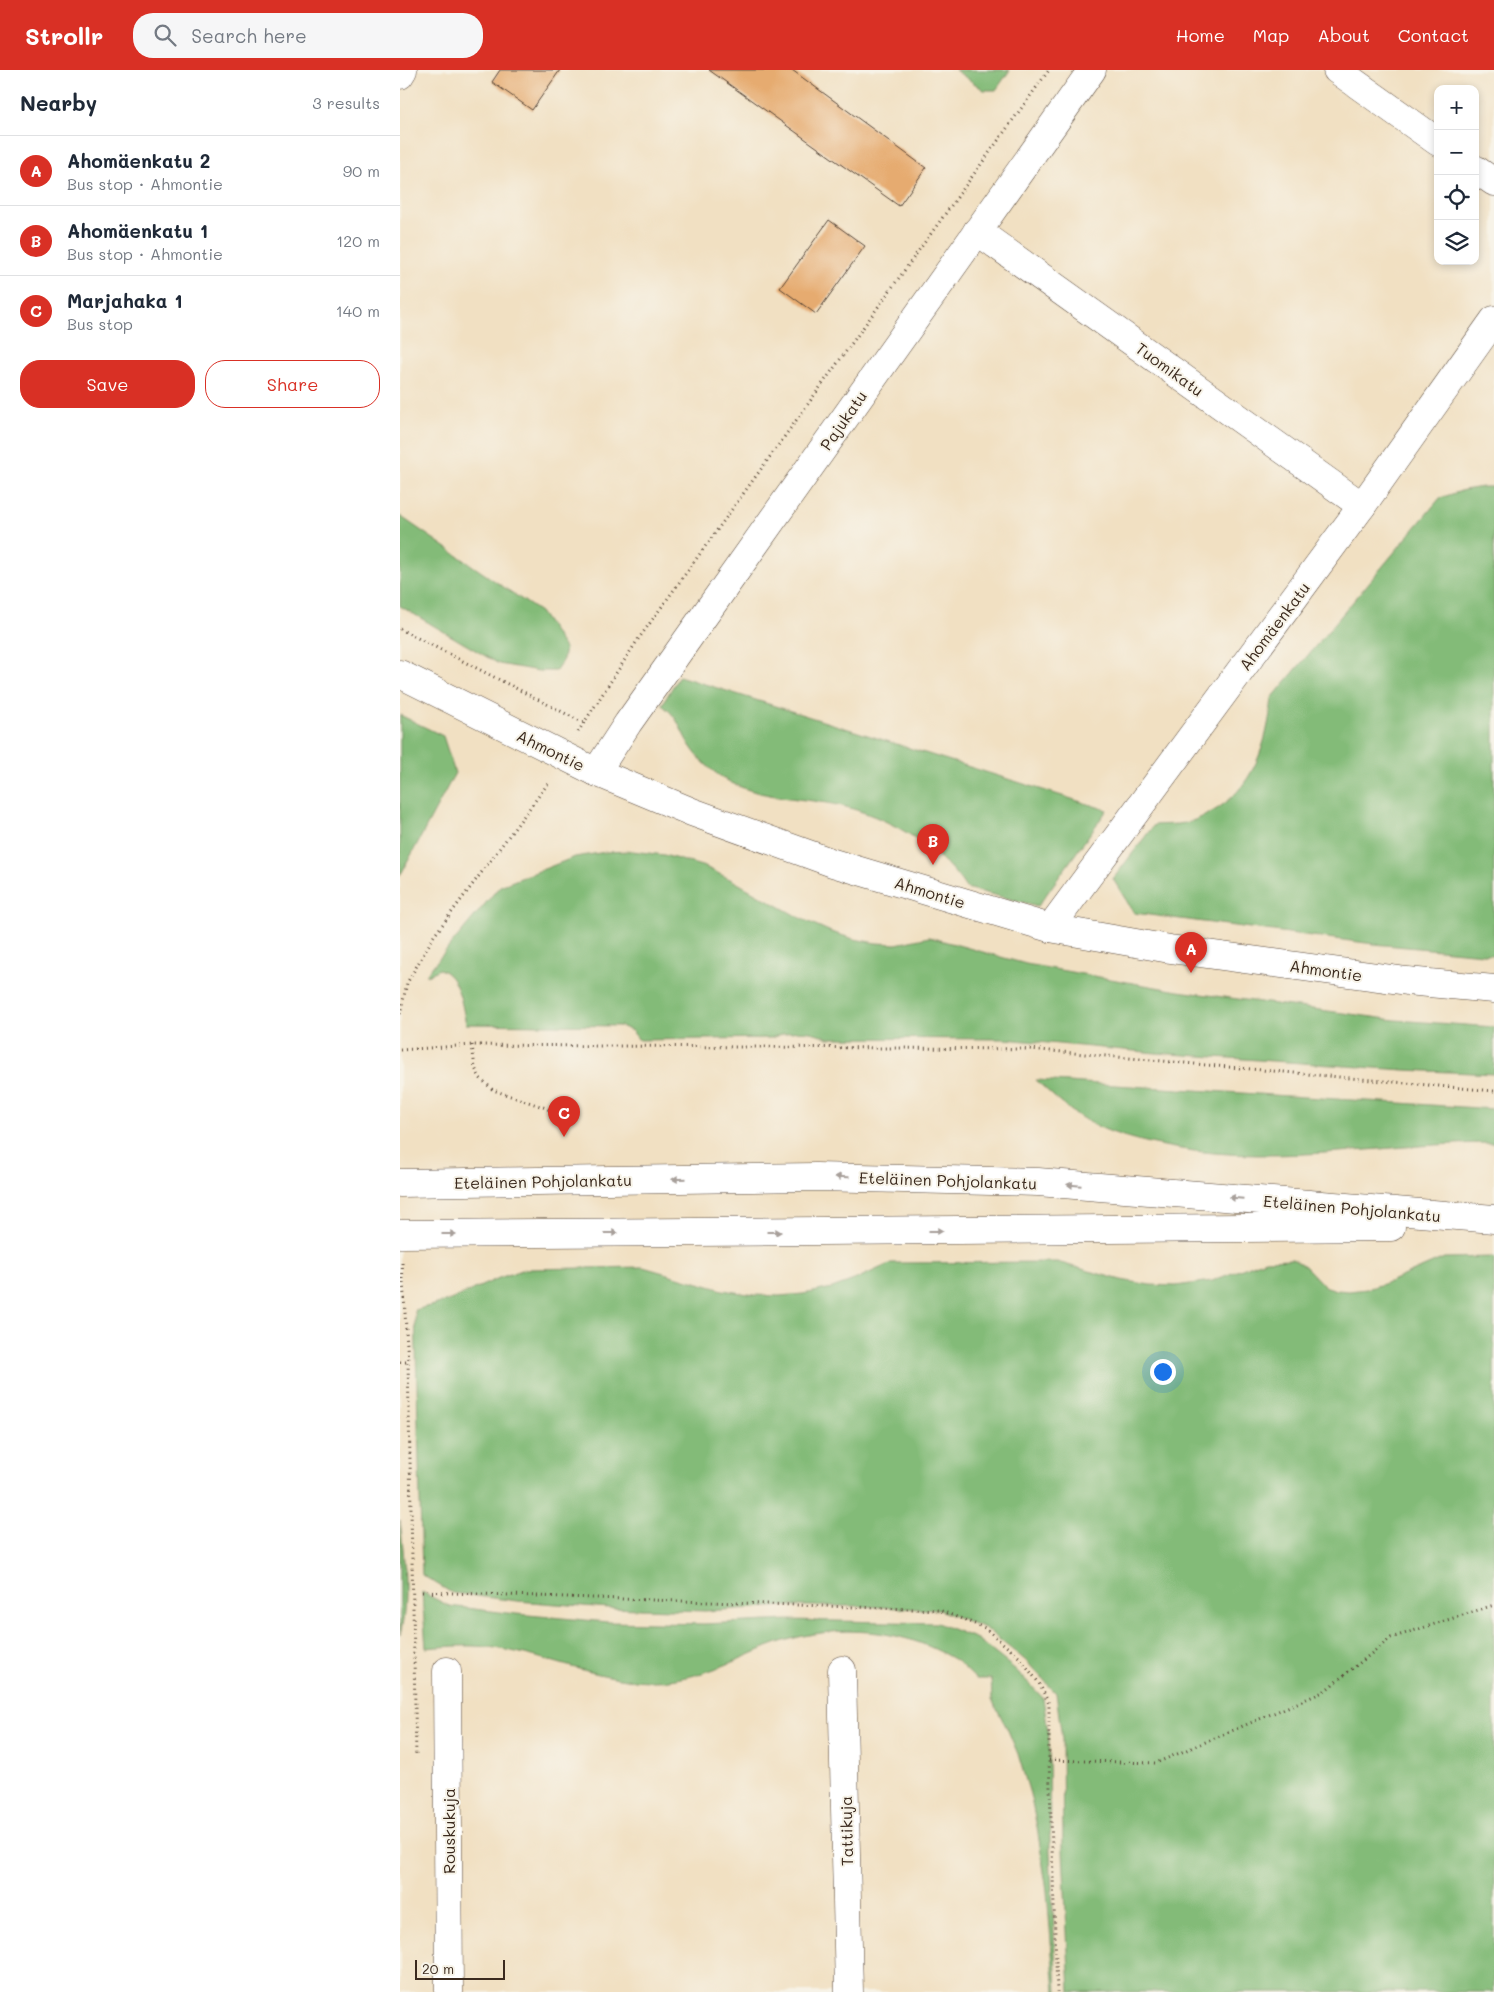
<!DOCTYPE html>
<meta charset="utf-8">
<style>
body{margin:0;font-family:Mali,sans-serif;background:#f6f6f7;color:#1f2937}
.controls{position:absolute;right:15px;top:15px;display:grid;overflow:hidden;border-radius:10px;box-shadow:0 2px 8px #0003}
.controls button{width:45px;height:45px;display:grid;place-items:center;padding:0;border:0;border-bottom:1px solid #e0e1e3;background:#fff;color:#1f2937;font:25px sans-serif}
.scale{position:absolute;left:15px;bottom:12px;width:90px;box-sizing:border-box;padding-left:5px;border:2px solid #3b2a1e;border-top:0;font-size:14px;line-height:18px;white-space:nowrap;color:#3b2a1e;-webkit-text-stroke:4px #f7f3e8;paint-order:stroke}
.you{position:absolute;left:762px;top:1301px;width:18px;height:18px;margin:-12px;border:4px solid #fff;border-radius:50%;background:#1a73e8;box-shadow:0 0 0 8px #1a73e833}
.badge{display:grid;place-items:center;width:32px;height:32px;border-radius:50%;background:#d93025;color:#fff;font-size:16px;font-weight:700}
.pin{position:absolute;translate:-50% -41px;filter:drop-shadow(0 1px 2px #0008)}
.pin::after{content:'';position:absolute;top:26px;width:18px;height:15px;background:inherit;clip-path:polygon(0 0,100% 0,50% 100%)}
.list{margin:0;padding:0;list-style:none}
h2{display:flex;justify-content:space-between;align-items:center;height:65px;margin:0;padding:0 20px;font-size:21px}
h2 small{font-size:16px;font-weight:400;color:#747a83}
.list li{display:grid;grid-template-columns:32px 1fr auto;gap:15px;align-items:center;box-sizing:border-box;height:70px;padding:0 20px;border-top:1px solid #e0e1e3}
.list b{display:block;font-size:19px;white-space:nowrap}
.list p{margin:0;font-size:16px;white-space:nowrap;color:#747a83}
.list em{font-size:16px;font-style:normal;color:#747a83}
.actions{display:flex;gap:10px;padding:15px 20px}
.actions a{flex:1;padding:11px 0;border:1px solid #d93025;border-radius:20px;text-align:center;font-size:18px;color:#d93025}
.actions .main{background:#d93025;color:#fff}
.icon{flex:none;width:28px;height:28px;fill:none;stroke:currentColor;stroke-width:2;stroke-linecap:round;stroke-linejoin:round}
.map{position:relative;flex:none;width:1094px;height:1922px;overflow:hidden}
header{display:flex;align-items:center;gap:30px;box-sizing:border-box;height:70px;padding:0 25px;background:#d93025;color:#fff}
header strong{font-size:24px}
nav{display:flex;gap:28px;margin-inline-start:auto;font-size:18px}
.search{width:350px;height:45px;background:#f6f6f7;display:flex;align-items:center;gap:12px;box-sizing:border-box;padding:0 18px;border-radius:20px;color:#747a83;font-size:19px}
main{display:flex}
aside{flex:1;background:#fff}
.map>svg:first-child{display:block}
</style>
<header>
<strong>Strollr</strong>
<div class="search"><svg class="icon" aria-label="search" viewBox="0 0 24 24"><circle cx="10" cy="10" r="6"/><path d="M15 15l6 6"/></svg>Search here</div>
<nav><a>Home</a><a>Map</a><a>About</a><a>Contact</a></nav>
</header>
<main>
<aside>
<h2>Nearby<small>3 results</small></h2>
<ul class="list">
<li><span class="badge">A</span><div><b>Ahomäenkatu 2</b><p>Bus stop · Ahmontie</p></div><em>90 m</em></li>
<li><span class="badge">B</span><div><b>Ahomäenkatu 1</b><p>Bus stop · Ahmontie</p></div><em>120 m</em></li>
<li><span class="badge">C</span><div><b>Marjahaka 1</b><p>Bus stop</p></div><em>140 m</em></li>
</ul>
<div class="actions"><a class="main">Save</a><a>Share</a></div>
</aside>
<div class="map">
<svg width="1094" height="1922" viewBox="0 0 1094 1922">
<rect width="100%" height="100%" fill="#f7f3e8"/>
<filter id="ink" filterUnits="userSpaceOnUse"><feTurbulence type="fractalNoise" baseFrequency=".02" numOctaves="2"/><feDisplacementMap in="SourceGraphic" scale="10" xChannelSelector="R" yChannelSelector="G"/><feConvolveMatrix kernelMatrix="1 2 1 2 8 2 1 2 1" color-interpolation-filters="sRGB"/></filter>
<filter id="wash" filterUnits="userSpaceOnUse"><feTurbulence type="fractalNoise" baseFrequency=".0096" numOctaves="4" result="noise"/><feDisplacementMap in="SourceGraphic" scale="20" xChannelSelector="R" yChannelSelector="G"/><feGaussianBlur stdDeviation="1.12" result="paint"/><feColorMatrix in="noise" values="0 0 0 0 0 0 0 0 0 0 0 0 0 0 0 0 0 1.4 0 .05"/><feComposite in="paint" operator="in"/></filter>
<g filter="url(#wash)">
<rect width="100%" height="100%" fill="#f1e0c2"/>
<g fill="#83bb78" stroke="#5f724b">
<polygon points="555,0 610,0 596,20 584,20"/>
<path d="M1083,417h11v468l-120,-11 -240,-31 -21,-34 41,-54c10,-1 21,0 31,-2 9,-2 17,-6 25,-10 44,-24 57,-69 62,-115l168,-200 24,-8z"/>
<polygon points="0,446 140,542 165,578 163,589 156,601 139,601 99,594 0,536"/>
<path d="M279,606l428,134 -69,96 -72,-18c-27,-42 -79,-72 -128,-83 -33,-7 -69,-6 -100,-19 -20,-9 -38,-24 -49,-42 -11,-18 -9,-25 -27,-39z"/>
<polygon points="0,645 43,666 55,703 0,806"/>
<path d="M232,781l32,4 41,12 27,13 68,38 31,14 23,7 22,4 20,1 33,-7 97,27 152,27 217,29 99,7v47l-90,-4 -248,-17 -151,-14 -177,-1c-20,-10 -37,-8 -57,0l-132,2 -7,-9 -12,-5 -154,-2c-4,-18 -7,-49 -27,-55l-12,7v-3l73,-87 75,-29 31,-5z"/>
<path d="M636,1010l458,29v34c-114,0 -231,27 -344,0 -18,-4 -36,-9 -53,-17 -24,-11 -42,-28 -61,-46z"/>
<polygon points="1094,1187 1094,1922 670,1922 663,1781 662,1669 656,1623 625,1590 585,1558 539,1540 457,1536 388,1536 305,1541 209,1538 117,1531 52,1523 22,1505 15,1240 48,1231 99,1208 125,1199 243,1197 323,1220 354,1225 379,1226 403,1224 432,1218 454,1210 491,1193 657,1192 721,1210 750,1215 776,1216 812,1211 865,1190 892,1189 905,1196 924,1216 937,1220 949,1221 967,1219 989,1212 1044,1188"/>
<path d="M0,1450c4,34 9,83 0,115z"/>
<path d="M22,1522l27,14 67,8 92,8 96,2 85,-4 148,3 40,16 39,31 27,28 6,41 1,113 7,140h-2l-8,-101 -10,-64 -7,-33 -12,-40 -11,-26 -15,-28 -1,-21h-15c-8,-7 -16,-17 -26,-22 -54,-32 -126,-33 -183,-10 -37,16 -73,34 -115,34 -55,-1 -99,-23 -151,-32 -25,-5 -50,-3 -75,-1z"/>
</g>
<g id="blocks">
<g fill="#e6ab70">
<polygon points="100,0 160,0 132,40 92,12"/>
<polygon points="309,0 392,0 526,98 499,136"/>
<polygon points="429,150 465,176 416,244 380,218"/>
</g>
</g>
</g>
<g filter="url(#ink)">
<use href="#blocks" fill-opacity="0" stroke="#564537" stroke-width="1"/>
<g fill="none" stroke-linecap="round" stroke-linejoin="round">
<g stroke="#564537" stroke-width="29">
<g id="minor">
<polyline points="937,0 1038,72"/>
<polyline points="0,5 3,0"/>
<polyline points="1075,99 1094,112"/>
<polyline points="577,161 962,436"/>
<polyline points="0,604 196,702 292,742 433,793 650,858 770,879 1007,911 1094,919"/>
<polyline points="196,702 228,653 692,0"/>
<polyline points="650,858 962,436 1094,250"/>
<polyline points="442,1600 449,1922"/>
<polyline points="47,1601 49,1922"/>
</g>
</g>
<g stroke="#564537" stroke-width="29">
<g id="major">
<polyline points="0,1113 416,1107 638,1112 1094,1149"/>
<polyline points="0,1164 991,1157"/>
</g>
</g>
<g stroke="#564537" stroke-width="3" stroke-dasharray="1 4" stroke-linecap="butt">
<polyline points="0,559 184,653"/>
<polyline points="178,662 237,571 649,0"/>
<polyline points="0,944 7,913 34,866 150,711"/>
<polyline points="72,975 75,998 80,1008 93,1020 146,1038 160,1047 164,1067"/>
<polyline points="0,980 72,975 629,979 1094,1021"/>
<polyline points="2,1193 8,1292 16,1686"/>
<polyline points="0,1292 8,1292"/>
<polyline points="22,1522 539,1540 585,1558 619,1587 639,1613 649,1634 649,1690 657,1922"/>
<polyline points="649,1690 756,1693 923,1622 991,1568 1094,1535"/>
</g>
<use href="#minor" stroke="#fff" stroke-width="28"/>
<use href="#major" stroke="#fff" stroke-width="28"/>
</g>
<defs><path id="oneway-solid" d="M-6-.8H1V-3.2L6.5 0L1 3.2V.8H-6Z" transform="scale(1.25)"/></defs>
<g fill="#a79f9a">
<use href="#oneway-solid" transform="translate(442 1107) rotate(-178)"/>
<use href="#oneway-solid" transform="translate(279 1109) rotate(179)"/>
<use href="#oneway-solid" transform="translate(674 1115) rotate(-175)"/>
<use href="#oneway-solid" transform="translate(836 1128) rotate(-175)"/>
<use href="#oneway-solid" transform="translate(536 1161)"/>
<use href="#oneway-solid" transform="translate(374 1162)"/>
<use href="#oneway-solid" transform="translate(211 1163)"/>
<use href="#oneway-solid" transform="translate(49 1164)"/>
</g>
</g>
<g text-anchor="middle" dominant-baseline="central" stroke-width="4" stroke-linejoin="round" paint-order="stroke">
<g font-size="16" fill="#3b2a1e" stroke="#f7f3e8">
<text transform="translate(770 299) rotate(36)">Tuomikatu</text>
<text transform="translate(443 350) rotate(-55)">Pajukatu</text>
<text transform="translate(874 556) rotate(-53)">Ahomäenkatu</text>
<text transform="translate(151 680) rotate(26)">Ahmontie</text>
<text transform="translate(530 822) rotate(17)">Ahmontie</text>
<text transform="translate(926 900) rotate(8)">Ahmontie</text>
<text transform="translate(548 1110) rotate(2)">Eteläinen Pohjolankatu</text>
<text transform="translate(143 1111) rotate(-1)">Eteläinen Pohjolankatu</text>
<text transform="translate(952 1138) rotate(5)">Eteläinen Pohjolankatu</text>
<text transform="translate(48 1761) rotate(-90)">Rouskukuja</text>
<text transform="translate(446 1761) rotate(-91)">Tattikuja</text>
</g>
</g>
</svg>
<div class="controls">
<button>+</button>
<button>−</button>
<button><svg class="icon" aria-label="locate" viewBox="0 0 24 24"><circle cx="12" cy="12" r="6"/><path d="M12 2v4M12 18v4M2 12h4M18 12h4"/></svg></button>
<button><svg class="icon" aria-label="layers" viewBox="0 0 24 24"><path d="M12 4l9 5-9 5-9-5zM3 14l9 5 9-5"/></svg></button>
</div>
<div class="scale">20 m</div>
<div class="you"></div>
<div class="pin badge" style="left:791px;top:903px">A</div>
<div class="pin badge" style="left:533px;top:795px">B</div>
<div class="pin badge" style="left:164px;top:1067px">C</div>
</div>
</main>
